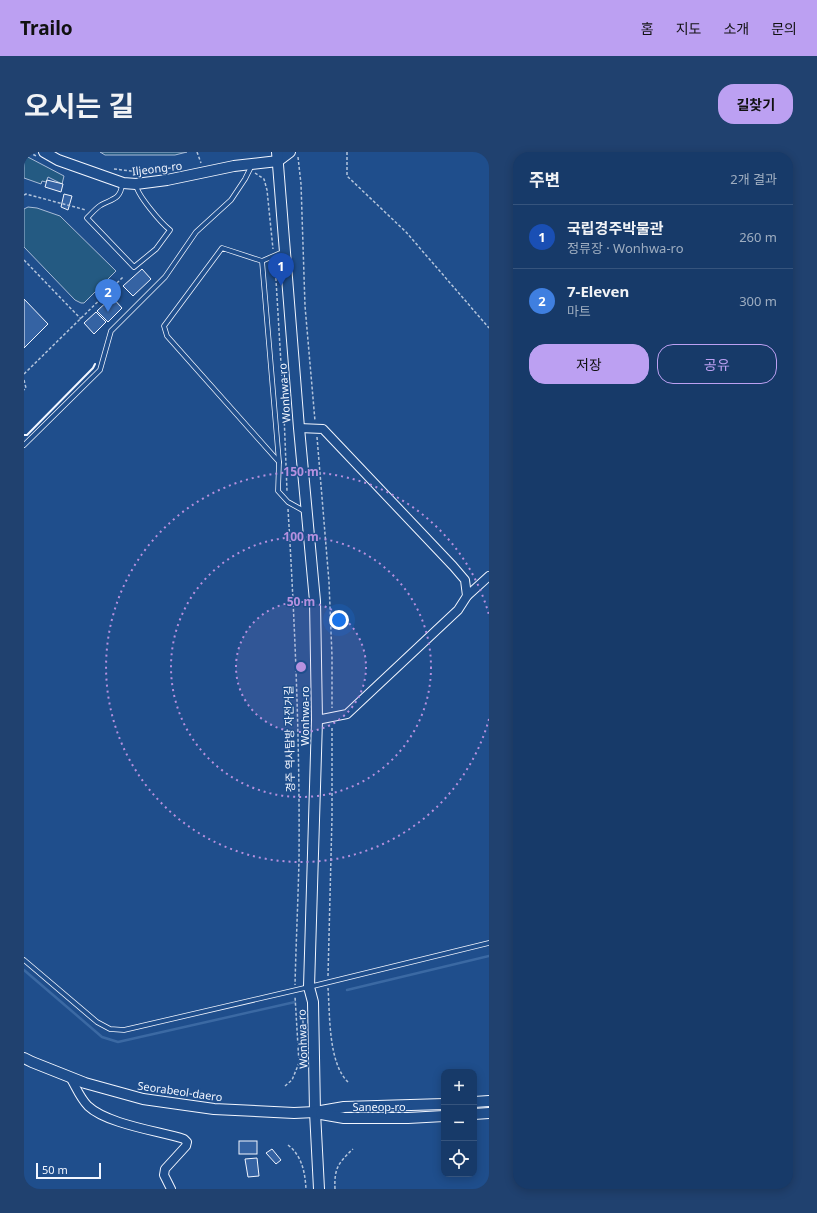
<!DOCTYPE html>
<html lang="ko">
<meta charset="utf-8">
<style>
body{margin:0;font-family:"Noto Sans","Noto Sans KR",sans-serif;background:#20416f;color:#f1f3f6}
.controls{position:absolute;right:12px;bottom:12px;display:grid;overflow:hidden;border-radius:8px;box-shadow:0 2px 10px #0003}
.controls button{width:36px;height:36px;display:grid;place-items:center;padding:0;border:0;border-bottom:1px solid #36547d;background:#173a69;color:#f1f3f6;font:20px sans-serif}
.scale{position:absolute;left:12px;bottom:10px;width:65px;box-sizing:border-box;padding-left:4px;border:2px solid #f2f6ff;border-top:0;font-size:11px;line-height:14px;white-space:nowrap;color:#f2f6ff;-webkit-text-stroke:3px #1f4e8c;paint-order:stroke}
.you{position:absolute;left:315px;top:468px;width:14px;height:14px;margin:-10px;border:3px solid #fff;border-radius:50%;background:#1a73e8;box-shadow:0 0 0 6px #1a73e833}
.badge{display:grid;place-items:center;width:26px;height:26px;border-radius:50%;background:#bca0f2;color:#fff;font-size:13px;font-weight:700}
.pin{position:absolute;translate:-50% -33px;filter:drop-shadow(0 1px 2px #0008)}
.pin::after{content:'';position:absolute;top:21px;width:14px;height:12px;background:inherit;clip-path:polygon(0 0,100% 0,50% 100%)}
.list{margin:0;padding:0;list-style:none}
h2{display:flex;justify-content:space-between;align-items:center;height:52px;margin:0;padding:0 16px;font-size:17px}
h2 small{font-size:13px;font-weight:400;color:#9eadc0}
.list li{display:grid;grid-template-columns:26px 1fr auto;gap:12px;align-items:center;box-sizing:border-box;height:64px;padding:0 16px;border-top:1px solid #36547d}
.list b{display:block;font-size:15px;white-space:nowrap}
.list p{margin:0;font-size:13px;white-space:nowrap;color:#9eadc0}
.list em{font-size:13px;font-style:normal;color:#9eadc0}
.actions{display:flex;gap:8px;padding:12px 16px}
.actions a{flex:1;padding:9px 0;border:1px solid #bca0f2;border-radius:16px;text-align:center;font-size:14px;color:#bca0f2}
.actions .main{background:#bca0f2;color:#111}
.icon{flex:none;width:22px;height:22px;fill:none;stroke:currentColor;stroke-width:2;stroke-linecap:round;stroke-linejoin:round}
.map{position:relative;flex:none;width:465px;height:1037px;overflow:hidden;border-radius:16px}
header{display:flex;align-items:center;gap:24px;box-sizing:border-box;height:56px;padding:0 20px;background:#bca0f2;color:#111}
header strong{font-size:19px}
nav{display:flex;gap:22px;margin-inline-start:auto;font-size:14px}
.intro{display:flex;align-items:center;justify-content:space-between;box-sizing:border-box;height:96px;padding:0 24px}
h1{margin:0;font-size:28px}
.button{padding:10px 18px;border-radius:16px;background:#bca0f2;color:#111;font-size:14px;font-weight:700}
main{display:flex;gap:24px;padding:0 24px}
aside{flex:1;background:#173a69;border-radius:16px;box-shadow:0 2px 10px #0003}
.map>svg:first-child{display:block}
</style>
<header>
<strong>Trailo</strong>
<nav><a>홈</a><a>지도</a><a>소개</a><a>문의</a></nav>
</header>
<div class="intro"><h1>오시는 길</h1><a class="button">길찾기</a></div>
<main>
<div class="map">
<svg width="465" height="1037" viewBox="0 0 465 1037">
<rect width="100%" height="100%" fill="#1f4e8c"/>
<g fill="#245a82" stroke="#a8bbd7">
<polygon points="76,0 163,0 151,3 81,3"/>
<polygon points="0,3 40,24 38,32 24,25 22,30 18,29 17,32 0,26"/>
<polygon points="4,55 13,56 36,64 92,119 60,151 57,151 51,148 0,95 0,57"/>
</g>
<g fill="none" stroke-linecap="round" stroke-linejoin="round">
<g stroke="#3b69a3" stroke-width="2.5">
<polyline points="0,818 78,885 94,890 271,850"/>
<polyline points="323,838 465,804"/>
</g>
</g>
<g fill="#3563a3" stroke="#f2f6ff">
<polygon points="23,28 39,32 37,40 21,35"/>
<polygon points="40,42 48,44 44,58 37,55"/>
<polygon points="118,117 127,127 109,144 99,134"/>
<polygon points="88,145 98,156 84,170 73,159"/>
<polygon points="0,147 24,172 0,196"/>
<polygon points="72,160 82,170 70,182 60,171"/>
<rect x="215" y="989" width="18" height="13"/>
<polygon points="248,997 257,1008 252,1012 242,1001"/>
<polygon points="233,1006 235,1024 224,1025 221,1007"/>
</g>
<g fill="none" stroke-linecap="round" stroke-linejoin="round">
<g stroke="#f2f6ff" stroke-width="5.5">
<g id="service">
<path d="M98,32c-1,15 -10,15 -21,21 -5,3 -10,9 -14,13l47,49 22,-18 14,-19c-8,-6 -34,-36 -34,-46"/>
<polyline points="261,99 238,109 198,96 140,174 143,184 255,310 254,339 264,350 282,360"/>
<polyline points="238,109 255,310"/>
<polyline points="0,293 76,218 87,179 141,125 172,80 207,48 221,27 226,17 225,13"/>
<polyline points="0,808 73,870 86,877 100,878 285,835 465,791"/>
</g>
</g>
<g stroke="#f2f6ff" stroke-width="10">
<g id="minor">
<polyline points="275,276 299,277 429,414 441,428 443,444 434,458 323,562 293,568"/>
<polyline points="443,444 465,424"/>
<path d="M46,925c6,10 10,21 18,29 19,18 70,25 96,33l3,3 -1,4 -21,23 -1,6 7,14"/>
</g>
</g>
<g stroke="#f2f6ff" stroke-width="12">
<g id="tertiary">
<polyline points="20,0 34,8 99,31 112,32 143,28 210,14 254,9 266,0"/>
<polyline points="253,0 275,276 291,449 293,568 285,835 289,850 291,960 295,1037"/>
<polyline points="0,906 8,910 61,931 119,947 190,957 270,961 291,960 320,955 420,952"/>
<polyline points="450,950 465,949"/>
<polyline points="297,962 320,966 384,966 420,964"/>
<polyline points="450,962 465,961"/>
</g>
</g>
<g stroke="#b3c4dc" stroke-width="1.5" stroke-dasharray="3 2" stroke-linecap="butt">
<polyline points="5,0 12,4"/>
<polyline points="173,0 177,11"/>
<polyline points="323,0 323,24 382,80 465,176"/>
<polyline points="274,5 277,32 281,154 291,269"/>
<polyline points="90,17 107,19 156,15"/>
<polyline points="231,21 240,27 243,38 249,97"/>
<polyline points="0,43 2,42 62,58"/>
<polyline points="0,108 57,167"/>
<polyline points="251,111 260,262 263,339"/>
<polyline points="0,222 99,125"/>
<polyline points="0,228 2,236 0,238"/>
<polyline points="293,285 305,430 308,504 308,556"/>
<path d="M264,357c7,117 12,234 11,351 -1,42 -3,83 -4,125"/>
<polyline points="304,824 308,665 308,574"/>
<path d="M304,836c2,26 0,75 20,94"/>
<polyline points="261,934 268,928 275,911 271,844"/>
<path d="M264,993c14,11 17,27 18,44"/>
<path d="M311,1037c-1,-20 3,-26 18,-40"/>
</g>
<use href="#service" stroke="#1f4e8c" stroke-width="4"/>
<use href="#minor" stroke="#1f4e8c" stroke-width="8"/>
<use href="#tertiary" stroke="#1f4e8c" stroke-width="10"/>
<polyline stroke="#f2f6ff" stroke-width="2" points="0,283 3,283 69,216 71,212"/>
</g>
<circle cx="277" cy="515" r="65" fill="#b691df" fill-opacity=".12"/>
<g fill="none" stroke="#b691df" stroke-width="2" stroke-dasharray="2 4">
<circle cx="277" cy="515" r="65"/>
<circle cx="277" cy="515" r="130"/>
<path d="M465 567A195 195 0 1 1 465 463"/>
</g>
<g text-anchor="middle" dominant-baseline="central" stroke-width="3" stroke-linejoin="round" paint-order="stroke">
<g font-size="11" fill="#f2f6ff" stroke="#1f4e8c">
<text transform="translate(133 16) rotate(-7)">Iljeong-ro</text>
<text transform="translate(260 241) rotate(-94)">Wonhwa-ro</text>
<text transform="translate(280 564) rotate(-90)">Wonhwa-ro</text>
<text transform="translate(265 587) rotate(-91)">경주 역사탐방 자전거길</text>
<text transform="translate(278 887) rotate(-92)">Wonhwa-ro</text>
<text transform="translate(156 939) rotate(8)">Seorabeol-daero</text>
<text x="355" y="954">Saneop-ro</text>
</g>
</g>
<circle cx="277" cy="515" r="6" fill="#b691df" stroke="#1f4e8c" stroke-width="2"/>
<g font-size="12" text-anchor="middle" font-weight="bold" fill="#b691df" stroke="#1f4e8c" stroke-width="3" stroke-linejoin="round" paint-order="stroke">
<text x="277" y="324">150 m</text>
<text x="277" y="389">100 m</text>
<text x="277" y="454">50 m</text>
</g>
</svg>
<div class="controls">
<button>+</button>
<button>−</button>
<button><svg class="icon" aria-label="locate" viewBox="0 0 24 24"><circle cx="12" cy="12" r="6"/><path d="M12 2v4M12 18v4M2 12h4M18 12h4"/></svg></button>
</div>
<div class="scale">50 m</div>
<div class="you"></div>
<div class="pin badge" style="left:257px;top:134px;background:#1a4fb4">1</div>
<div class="pin badge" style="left:84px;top:160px;background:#3f7fe0">2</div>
</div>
<aside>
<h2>주변<small>2개 결과</small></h2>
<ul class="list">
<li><span class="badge" style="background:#1a4fb4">1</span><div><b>국립경주박물관</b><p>정류장 · Wonhwa-ro</p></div><em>260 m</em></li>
<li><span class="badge" style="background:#3f7fe0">2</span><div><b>7-Eleven</b><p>마트</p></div><em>300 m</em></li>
</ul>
<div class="actions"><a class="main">저장</a><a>공유</a></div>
</aside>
</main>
